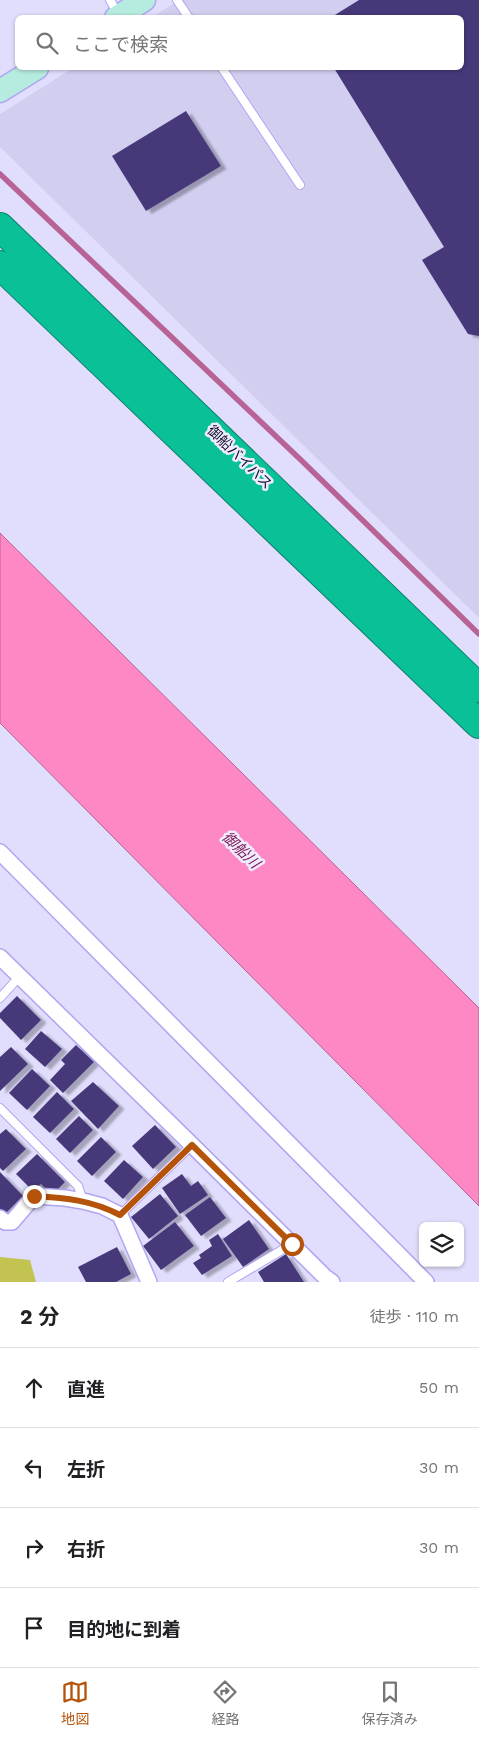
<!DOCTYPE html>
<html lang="ja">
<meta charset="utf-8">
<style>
body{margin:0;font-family:"Work Sans","Noto Sans JP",sans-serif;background:#f2f2f2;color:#202124}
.controls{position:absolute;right:15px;bottom:15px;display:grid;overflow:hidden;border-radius:8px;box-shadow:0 1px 4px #0004}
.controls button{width:45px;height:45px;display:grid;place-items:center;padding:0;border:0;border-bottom:1px solid #e0e0e0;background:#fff;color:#202124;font:25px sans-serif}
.stop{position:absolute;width:15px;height:15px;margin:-11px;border:4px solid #b45309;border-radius:50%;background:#fff}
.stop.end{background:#b45309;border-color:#fff;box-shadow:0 1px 5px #0008}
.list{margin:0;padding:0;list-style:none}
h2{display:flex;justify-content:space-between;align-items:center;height:65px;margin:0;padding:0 20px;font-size:21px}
h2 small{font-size:16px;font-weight:400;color:#757577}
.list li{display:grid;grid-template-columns:32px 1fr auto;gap:15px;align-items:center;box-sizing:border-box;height:80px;padding:0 20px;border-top:1px solid #e0e0e0}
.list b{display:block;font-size:19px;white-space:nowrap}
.list em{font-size:16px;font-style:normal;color:#757577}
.icon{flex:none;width:28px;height:28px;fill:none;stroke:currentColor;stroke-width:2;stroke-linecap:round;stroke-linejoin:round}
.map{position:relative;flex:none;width:479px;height:1282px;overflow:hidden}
.search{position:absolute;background:#fff;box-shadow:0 1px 4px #0004;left:15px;right:15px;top:15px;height:55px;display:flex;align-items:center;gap:12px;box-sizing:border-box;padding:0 18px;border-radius:8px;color:#757577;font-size:19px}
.sheet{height:385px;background:#fff}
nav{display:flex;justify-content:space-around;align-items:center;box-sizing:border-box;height:70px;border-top:1px solid #e0e0e0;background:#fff;font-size:14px;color:#757577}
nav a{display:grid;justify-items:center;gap:2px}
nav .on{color:#b45309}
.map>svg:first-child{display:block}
</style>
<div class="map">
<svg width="479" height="1282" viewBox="0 0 479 1282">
<defs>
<filter id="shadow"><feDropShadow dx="5.5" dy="3" stdDeviation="1" flood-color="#0004"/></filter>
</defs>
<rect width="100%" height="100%" fill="#e1defd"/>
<polygon fill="#d1cef0" points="179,0 479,0 479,618 0,147 0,114 73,68 462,68 462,18 152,17"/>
<polygon fill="#c2c350" points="0,1257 30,1260 36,1282 0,1282"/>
<polygon fill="#fe88c4" stroke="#b76395" points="0,533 479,1008 479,1206 0,723"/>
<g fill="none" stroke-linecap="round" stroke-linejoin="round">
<polyline stroke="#b76395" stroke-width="5.5" points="0,174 302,461 479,634"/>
</g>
<g fill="#46397a" filter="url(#shadow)">
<polygon points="359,0 479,0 479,336 468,334 422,260 444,247 334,68 462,68 462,18 330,18"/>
<polygon points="186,111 221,166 146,211 112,156"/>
<polygon points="17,996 41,1020 21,1040 0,1018 0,1013"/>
<polygon points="41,1031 62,1049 45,1067 25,1049"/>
<polygon points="76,1045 94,1062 63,1093 50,1080 65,1064 61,1060"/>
<polygon points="11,1047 28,1064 0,1091 0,1057"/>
<polygon points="32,1069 50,1086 27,1110 9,1093"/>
<polygon points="93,1082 119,1106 98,1129 71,1101"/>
<polygon points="57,1092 74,1109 50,1133 33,1117"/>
<polygon points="79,1116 93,1130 70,1153 56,1139"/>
<polygon points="155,1125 176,1147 153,1169 132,1146"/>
<polygon points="6,1129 26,1149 3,1171 0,1168 0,1134"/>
<polygon points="101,1137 116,1152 92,1176 77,1161"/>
<polygon points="37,1154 65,1182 52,1195 41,1184 33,1191 16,1174"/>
<polygon points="124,1160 143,1177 123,1199 104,1181"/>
<polygon points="0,1172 23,1196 5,1214 0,1209"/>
<polygon points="182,1174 191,1186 198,1181 208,1195 180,1214 162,1188"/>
<polygon points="160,1194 178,1216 149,1239 131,1217"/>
<polygon points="210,1197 226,1218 201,1236 185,1215"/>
<polygon points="249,1220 269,1249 243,1267 223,1239"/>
<polygon points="175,1222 194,1246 161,1270 143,1246"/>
<polygon points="218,1234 232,1256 202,1275 193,1263 201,1258 199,1255 212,1246 209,1240"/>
<polygon points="117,1247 131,1274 116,1282 86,1282 78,1267"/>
<polygon points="286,1254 304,1282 264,1282 258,1272"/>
</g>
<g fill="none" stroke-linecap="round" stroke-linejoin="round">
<g stroke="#b0a5f0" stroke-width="10">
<g id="lane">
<polyline points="110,0 118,14"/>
<polyline points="177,0 189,18"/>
<polyline points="222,68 300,185"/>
<polyline points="0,998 20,976"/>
<polyline points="0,1108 78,1186 83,1201"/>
<polyline points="120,1215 192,1145"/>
<polyline points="228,1282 292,1244"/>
</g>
</g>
<g stroke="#b0a5f0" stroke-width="18">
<g id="street">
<polyline points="0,852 426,1282"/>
<polyline points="0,957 192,1145 325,1277 332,1282"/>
<polyline points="0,1218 5,1222 12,1222 34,1196 65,1198 83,1201 102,1206 120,1215 149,1282"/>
</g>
</g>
<g stroke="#b0a5f0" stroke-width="25">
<g id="secondary">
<polyline points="116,18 144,0"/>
<polyline points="0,91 37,68"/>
</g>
</g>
<g stroke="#0d816f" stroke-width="30">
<g id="highway">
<polyline points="0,227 479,688"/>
<polyline points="0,265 479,724"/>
</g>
</g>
<use href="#lane" stroke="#fff" stroke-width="8"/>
<use href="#street" stroke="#fff" stroke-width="15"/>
<use href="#secondary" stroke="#b6ece0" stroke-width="22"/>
<use href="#highway" stroke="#0ac096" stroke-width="28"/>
</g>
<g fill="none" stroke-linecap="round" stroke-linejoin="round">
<path stroke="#b45309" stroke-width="6" d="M34,1196c32,2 57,4 86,19l72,-70 100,99"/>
</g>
<g text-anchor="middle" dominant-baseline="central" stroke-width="5" stroke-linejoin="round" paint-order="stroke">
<g font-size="14" fill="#120c27" stroke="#efedfd">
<text transform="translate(240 457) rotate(44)">御船バイパス</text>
</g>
<g font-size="15" font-style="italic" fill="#831b58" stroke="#efedfd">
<text transform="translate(241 850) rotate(44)">御船川</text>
</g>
</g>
</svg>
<div class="controls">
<button><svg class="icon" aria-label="layers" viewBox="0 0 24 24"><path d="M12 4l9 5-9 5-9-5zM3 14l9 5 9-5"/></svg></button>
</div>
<div class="stop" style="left:292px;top:1244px"></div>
<div class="stop end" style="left:34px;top:1196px"></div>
<div class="search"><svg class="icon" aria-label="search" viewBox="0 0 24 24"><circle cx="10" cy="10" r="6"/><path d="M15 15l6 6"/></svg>ここで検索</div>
</div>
<section class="sheet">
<h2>2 分<small>徒歩 · 110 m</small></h2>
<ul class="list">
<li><svg class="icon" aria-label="ahead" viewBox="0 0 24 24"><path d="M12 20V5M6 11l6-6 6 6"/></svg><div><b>直進</b></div><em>50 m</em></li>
<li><svg class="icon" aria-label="left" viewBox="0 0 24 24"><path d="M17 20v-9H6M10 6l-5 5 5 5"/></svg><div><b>左折</b></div><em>30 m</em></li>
<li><svg class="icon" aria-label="right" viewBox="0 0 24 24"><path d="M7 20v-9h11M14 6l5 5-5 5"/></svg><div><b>右折</b></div><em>30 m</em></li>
<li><svg class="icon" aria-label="arrive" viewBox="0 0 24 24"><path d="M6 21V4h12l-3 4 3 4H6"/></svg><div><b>目的地に到着</b></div></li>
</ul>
</section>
<nav>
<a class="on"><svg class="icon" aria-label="map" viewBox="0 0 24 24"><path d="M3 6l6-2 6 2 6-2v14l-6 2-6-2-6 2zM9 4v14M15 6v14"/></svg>地図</a>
<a><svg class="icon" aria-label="directions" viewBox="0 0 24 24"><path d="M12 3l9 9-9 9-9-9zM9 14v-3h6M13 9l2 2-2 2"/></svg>経路</a>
<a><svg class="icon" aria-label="saved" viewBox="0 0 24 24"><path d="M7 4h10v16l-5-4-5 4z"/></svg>保存済み</a>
</nav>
